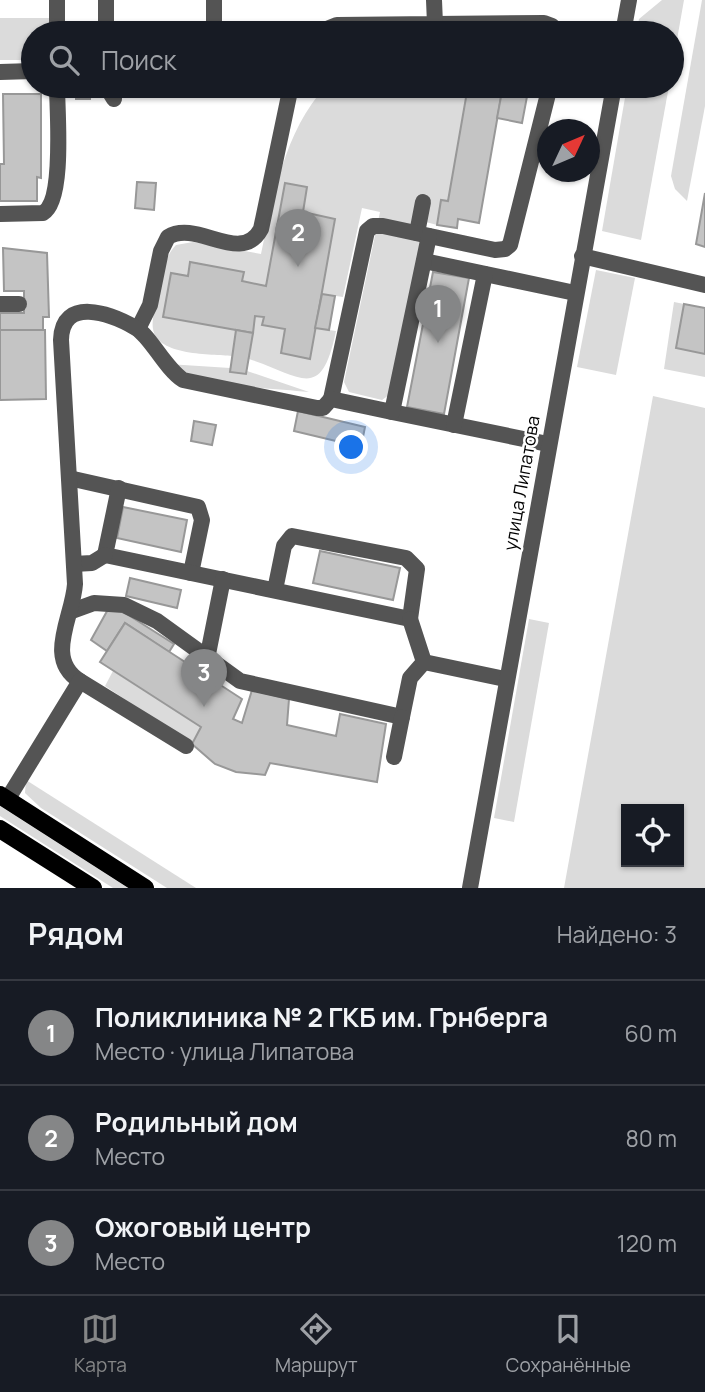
<!DOCTYPE html>
<html lang="ru">
<meta charset="utf-8">
<style>
body{margin:0;font-family:Manrope,sans-serif;background:#20242c;color:#f1f3f6}
.controls{position:absolute;right:21px;bottom:21px;display:grid;overflow:hidden;border-radius:0px;box-shadow:0 2px 5px #0004}
.controls button{width:63px;height:63px;display:grid;place-items:center;padding:0;border:0;border-bottom:2px solid #363941;background:#171b24;color:#f1f3f6;font:35px sans-serif}
.compass{position:absolute;left:537px;top:119px;width:63px;height:63px;border-radius:50%;background:#171b24;box-shadow:0 2px 5px #0004;rotate:46deg}
.you{position:absolute;left:352px;top:448px;width:24px;height:24px;margin:-18px;border:5px solid #fff;border-radius:50%;background:#1a73e8;box-shadow:0 0 0 10px #1a73e833}
.badge{display:grid;place-items:center;width:46px;height:46px;border-radius:50%;background:#858687;color:#fff;font-size:23px;font-weight:700}
.pin{position:absolute;translate:-50% -58px;filter:drop-shadow(0 2px 4px #0008)}
.pin::after{content:'';position:absolute;top:37px;width:24px;height:21px;background:inherit;clip-path:polygon(0 0,100% 0,50% 100%)}
.list{margin:0;padding:0;list-style:none}
h2{display:flex;justify-content:space-between;align-items:center;height:91px;margin:0;padding:0 28px;font-size:30px}
h2 small{font-size:23px;font-weight:400;color:#9ea1a6}
.list li{display:grid;grid-template-columns:46px 1fr auto;gap:21px;align-items:center;box-sizing:border-box;height:105px;padding:0 28px;border-top:2px solid #363941}
.list b{display:block;font-size:26px;white-space:nowrap}
.list p{margin:0;font-size:23px;white-space:nowrap;color:#9ea1a6}
.list em{font-size:23px;font-style:normal;color:#9ea1a6}
.icon{flex:none;width:38px;height:38px;fill:none;stroke:currentColor;stroke-width:2;stroke-linecap:round;stroke-linejoin:round}
.map{position:relative;flex:none;width:705px;height:888px;overflow:hidden}
.search{position:absolute;background:#171b24;box-shadow:0 2px 5px #0004;left:21px;right:21px;top:21px;height:77px;display:flex;align-items:center;gap:18px;box-sizing:border-box;padding:0 24px;border-radius:38px;color:#9ea1a6;font-size:26px}
.sheet{height:406px;background:#171b24}
nav{display:flex;justify-content:space-around;align-items:center;box-sizing:border-box;height:98px;border-top:2px solid #363941;background:#171b24;font-size:19px;color:#9ea1a6}
nav a{display:grid;justify-items:center;gap:4px}
nav .on{color:#858687}
.map>svg:first-child{display:block}
</style>
<div class="map">
<svg width="705" height="888" viewBox="0 0 705 888">
<rect width="100%" height="100%" fill="#fff"/>
<g fill="#dbdbdb" fill-rule="evenodd">
<polygon points="662,0 684,0 672,68 672,33 636,33 639,19"/>
<polygon points="702,0 705,0 705,106 687,201 675,189 671,176"/>
<polygon points="0,18 49,18 49,33 33,33 33,60 0,60"/>
<path d="M326,86l68,2 1,-2h73l-20,115 -7,-1 -4,25 -11,-3 -37,173 -7,5 -33,-8 -5,-10 36,-170 -18,-4 -19,89 -21,-3 13,-75 -32,-7 4,-25 -22,-4 -19,103 -24,-5 2,-9 -53,-10 -3,14 -17,-3 -8,44 73,13 -4,26c-20,-2 -75,0 -79,-27 -2,-11 4,-26 6,-38 4,-16 5,-34 17,-46l17,-3 68,12c13,-59 23,-122 65,-168z"/>
<polygon points="627,86 669,86 641,240 602,231"/>
<polygon points="596,270 635,278 616,375 577,367"/>
<polygon points="674,302 684,304 676,348 705,354 705,377 664,369"/>
<path d="M255,316l9,1 -2,8 23,4 -4,24 29,5 5,-30 21,3c-15,72 -34,45 -87,28z"/>
<path d="M168,364l62,4v4l16,2 1,-3 62,21c-40,-4 -107,-5 -141,-28z"/>
<path d="M653,396l52,12v480h-141zM626,809h53v53h-53z"/>
<polygon points="529,619 549,623 514,822 494,818"/>
<polygon points="113,671 201,727 192,744 105,686"/>
<polygon points="26,780 196,888 167,888 41,808 25,793"/>
<polygon points="0,807 0,806 128,888 113,888 0,816"/>
</g>
<g fill="#c4c4c4" stroke="#989898" stroke-width="2">
<polygon points="71,25 91,26 91,33 71,33"/>
<polygon points="76,86 91,86 90,99 76,99"/>
<polygon points="468,86 503,86 479,223 458,219 457,228 437,225 441,200 448,201"/>
<polygon points="503,86 529,86 522,123 497,118"/>
<polygon points="3,94 41,94 41,178 37,177 37,201 0,201 0,164 4,164"/>
<polygon points="137,182 156,183 154,210 135,208"/>
<polygon points="285,183 307,187 303,212 335,219 310,359 281,353 285,329 262,325 264,317 255,316 253,333 163,317 171,273 188,276 190,262 244,272 242,281 266,286"/>
<polygon points="705,193 705,247 696,244"/>
<polygon points="3,248 47,253 49,317 43,317 43,330 0,330 0,313 24,313 24,291 4,291"/>
<polygon points="433,272 469,278 444,414 407,407"/>
<polygon points="322,294 335,296 329,330 315,328"/>
<polygon points="684,304 705,308 705,354 676,348"/>
<polygon points="0,330 45,330 46,399 0,400"/>
<polygon points="236,330 253,333 246,374 230,372"/>
<polygon points="298,411 365,427 361,447 294,431"/>
<polygon points="194,421 216,425 212,445 191,441"/>
<polygon points="123,507 187,520 181,552 117,538"/>
<polygon points="320,551 400,568 393,600 313,583"/>
<polygon points="130,578 181,590 177,608 126,596"/>
<polygon points="111,604 174,644 169,652 125,623 107,651 91,640"/>
<polygon points="125,623 242,699 233,719 242,723 252,690 289,699 287,725 336,736 340,714 386,724 377,782 270,763 265,775 236,772 215,764 192,744 201,727 100,662"/>
</g>
<g fill="none" stroke-linecap="round" stroke-linejoin="round">
<g stroke="#545454" stroke-width="16">
<polyline points="57,0 57,33"/>
<polyline points="106,0 106,33"/>
<polyline points="435,24 544,23 552,26 558,33"/>
<polyline points="214,33 214,0"/>
<polyline points="317,33 337,25 435,24 434,0"/>
<polyline points="623,33 629,0"/>
<polyline points="0,72 33,71"/>
<polyline points="106,86 114,99"/>
<path d="M0,214l43,-1c22,-12 14,-103 14,-127"/>
<polyline points="417,233 423,202"/>
<polyline points="582,256 705,285"/>
<polyline points="424,261 575,293"/>
<polyline points="0,304 19,304"/>
<path d="M138,329l12,-24 11,-54 7,-14c29,-18 73,29 93,-8l30,-143"/>
<polyline points="331,399 367,231 373,226 383,226 495,250 505,249 510,245 550,86"/>
<polyline points="392,412 548,444"/>
<polyline points="454,425 485,274"/>
<polyline points="69,478 198,507 202,520 191,573"/>
<polyline points="119,488 105,555 410,619 417,569 406,558 292,536 284,546 275,590"/>
<polyline points="74,564 92,563 105,555"/>
<polyline points="72,611 94,603 124,605 157,621 240,681 402,717 410,678 424,662"/>
<polyline points="410,619 424,662 505,679"/>
<polyline points="207,659 223,579"/>
<path d="M80,681c-36,-22 -7,-64 -5,-97l-14,-244c1,-44 49,-27 75,-12 15,9 28,39 47,52l134,28h6l8,-9 61,13 37,-176"/>
<polyline points="394,757 402,717"/>
<polyline points="7,800 80,681 186,746"/>
<polyline points="470,888 614,86"/>
</g>
<g stroke="#000" stroke-width="18">
<polyline points="0,795 145,888"/>
<polyline points="0,829 93,888"/>
</g>
</g>
<g text-anchor="middle" dominant-baseline="central" stroke-width="5" stroke-linejoin="round" paint-order="stroke">
<g font-size="18" fill="#000" stroke="#fff">
<text transform="translate(521 483) rotate(-80)">улица Липатова</text>
</g>
</g>
</svg>
<div class="controls">
<button><svg class="icon" aria-label="locate" viewBox="0 0 24 24"><circle cx="12" cy="12" r="6"/><path d="M12 2v4M12 18v4M2 12h4M18 12h4"/></svg></button>
</div>
<svg class="compass" viewBox="-18 -18 36 36"><path d="M0-13l5 13h-10z" fill="#e53935"/><path d="M0 13l5-13h-10z" fill="#9ea1a6"/></svg>
<div class="you"></div>
<div class="pin badge" style="left:438px;top:343px">1</div>
<div class="pin badge" style="left:298px;top:267px">2</div>
<div class="pin badge" style="left:204px;top:707px">3</div>
<div class="search"><svg class="icon" aria-label="search" viewBox="0 0 24 24"><circle cx="10" cy="10" r="6"/><path d="M15 15l6 6"/></svg>Поиск</div>
</div>
<section class="sheet">
<h2>Рядом<small>Найдено: 3</small></h2>
<ul class="list">
<li><span class="badge">1</span><div><b>Поликлиника № 2 ГКБ им. Грнберга</b><p>Место · улица Липатова</p></div><em>60 m</em></li>
<li><span class="badge">2</span><div><b>Родильный дом</b><p>Место</p></div><em>80 m</em></li>
<li><span class="badge">3</span><div><b>Ожоговый центр</b><p>Место</p></div><em>120 m</em></li>
</ul>
</section>
<nav>
<a class="on"><svg class="icon" aria-label="map" viewBox="0 0 24 24"><path d="M3 6l6-2 6 2 6-2v14l-6 2-6-2-6 2zM9 4v14M15 6v14"/></svg>Карта</a>
<a><svg class="icon" aria-label="directions" viewBox="0 0 24 24"><path d="M12 3l9 9-9 9-9-9zM9 14v-3h6M13 9l2 2-2 2"/></svg>Маршрут</a>
<a><svg class="icon" aria-label="saved" viewBox="0 0 24 24"><path d="M7 4h10v16l-5-4-5 4z"/></svg>Сохранённые</a>
</nav>
